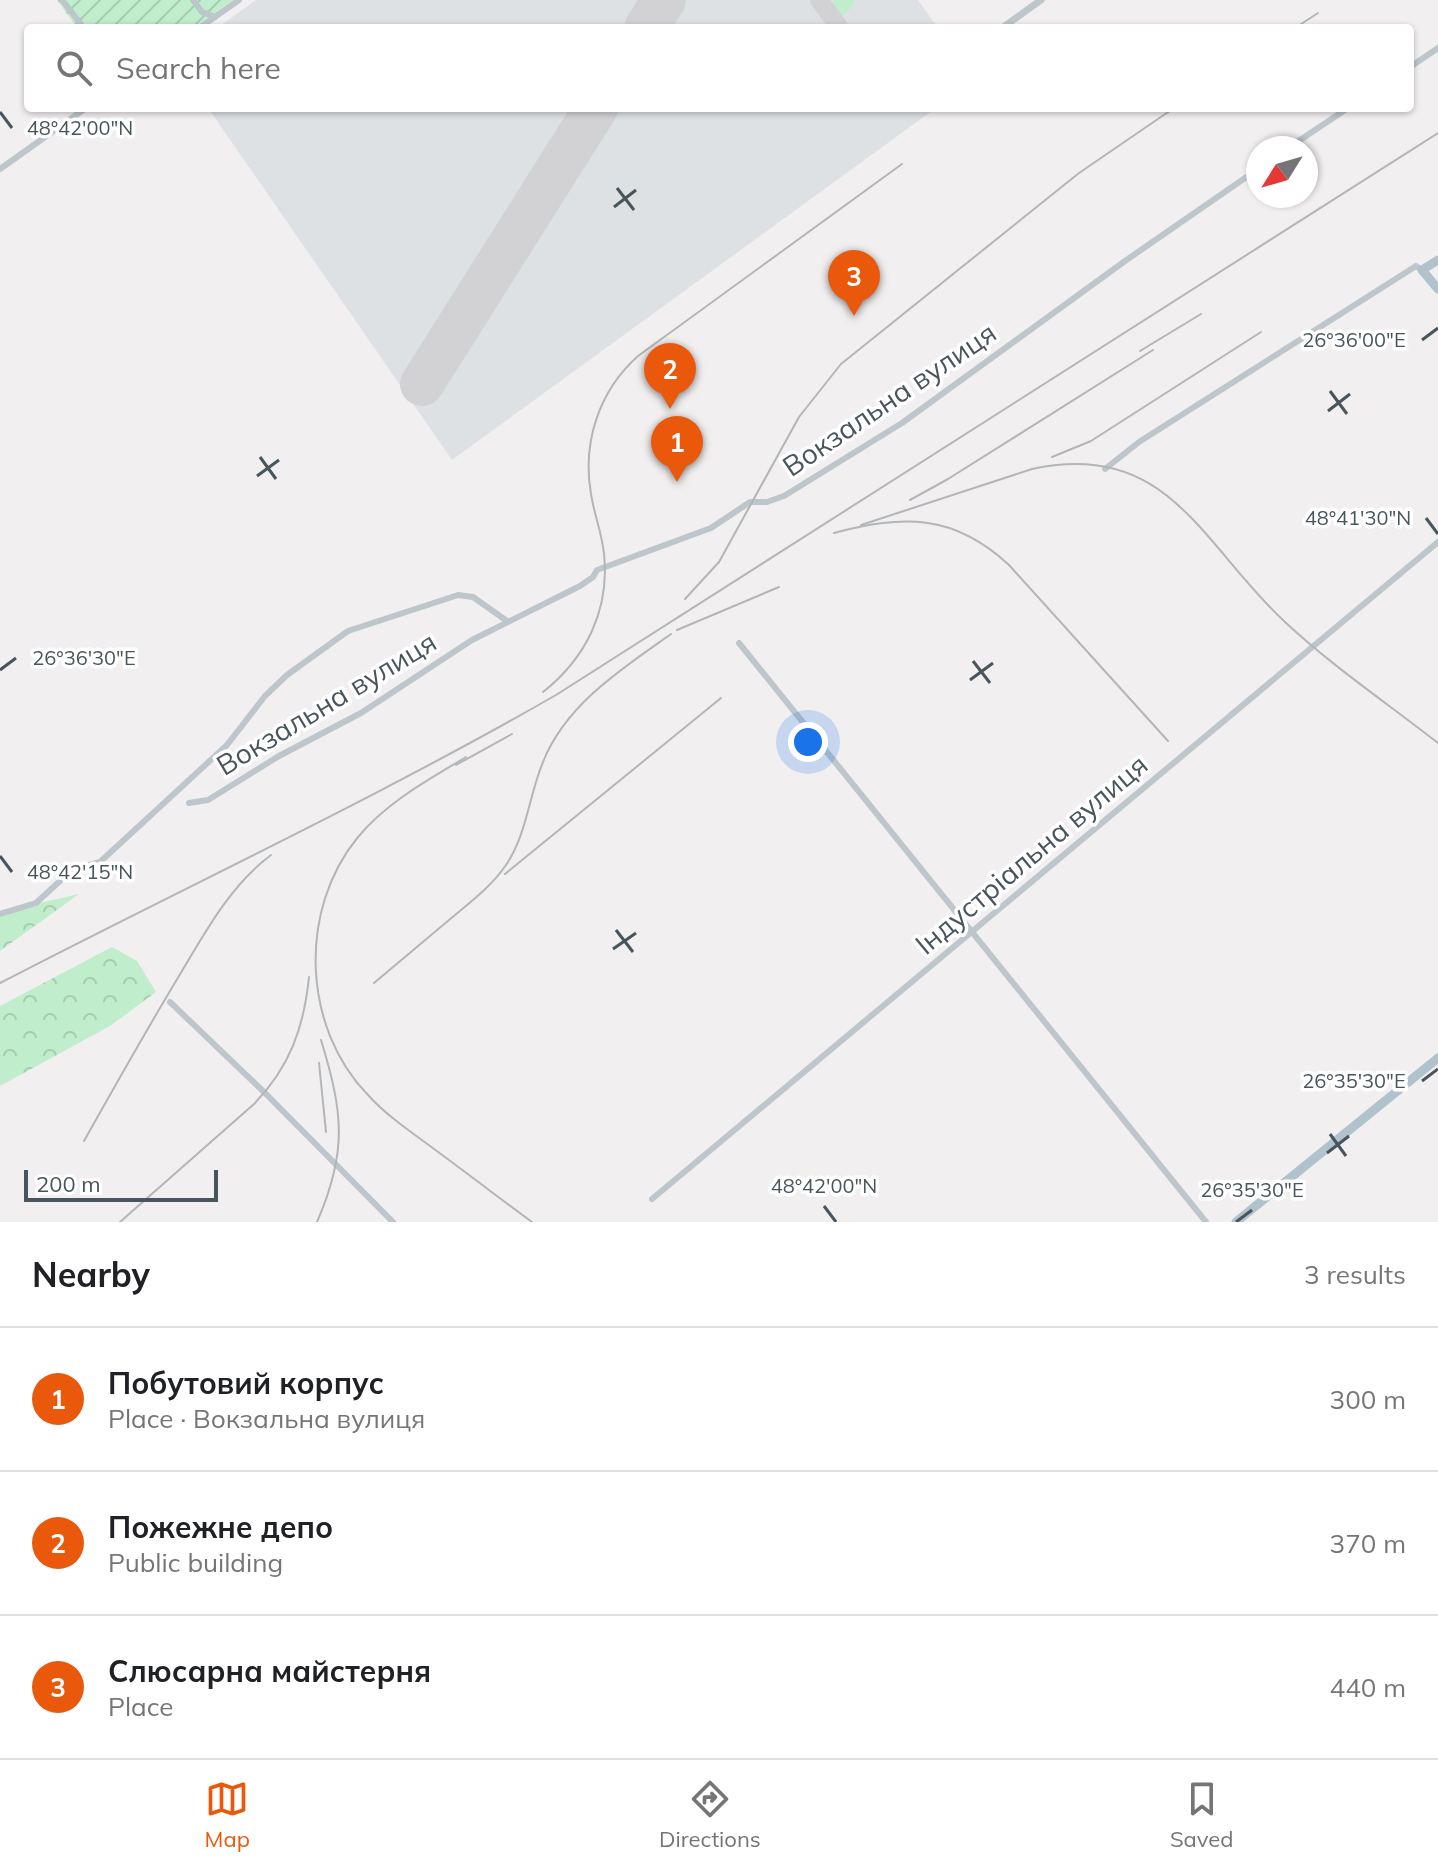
<!DOCTYPE html>
<meta charset="utf-8">
<style>
body{margin:0;font-family:Mulish,sans-serif;background:#f2f2f2;color:#202124}
.compass{position:absolute;left:1246px;top:136px;width:72px;height:72px;border-radius:50%;background:#fff;box-shadow:0 2px 6px #0004;rotate:233deg}
.scale{position:absolute;left:24px;bottom:20px;width:194px;box-sizing:border-box;padding-left:8px;border:4px solid #48555c;border-top:0;font-size:22px;line-height:28px;white-space:nowrap;color:#48555c;-webkit-text-stroke:6px #fff;paint-order:stroke}
.you{position:absolute;left:808px;top:742px;width:28px;height:28px;margin:-20px;border:6px solid #fff;border-radius:50%;background:#1a73e8;box-shadow:0 0 0 12px #1a73e833}
.badge{display:grid;place-items:center;width:52px;height:52px;border-radius:50%;background:#ea580c;color:#fff;font-size:26px;font-weight:700}
.pin{position:absolute;translate:-50% -66px;filter:drop-shadow(0 2px 4px #0008)}
.pin::after{content:'';position:absolute;top:42px;width:28px;height:24px;background:inherit;clip-path:polygon(0 0,100% 0,50% 100%)}
.list{margin:0;padding:0;list-style:none}
h2{display:flex;justify-content:space-between;align-items:center;height:104px;margin:0;padding:0 32px;font-size:34px}
h2 small{font-size:26px;font-weight:400;color:#757577}
.list li{display:grid;grid-template-columns:52px 1fr auto;gap:24px;align-items:center;box-sizing:border-box;height:144px;padding:0 32px;border-top:2px solid #e0e0e0}
.list b{display:block;font-size:30px;white-space:nowrap}
.list p{margin:0;font-size:26px;white-space:nowrap;color:#757577}
.list em{font-size:26px;font-style:normal;color:#757577}
.icon{flex:none;width:44px;height:44px;fill:none;stroke:currentColor;stroke-width:2;stroke-linecap:round;stroke-linejoin:round}
.map{position:relative;flex:none;width:1438px;height:1222px;overflow:hidden}
.search{position:absolute;background:#fff;box-shadow:0 2px 6px #0004;left:24px;right:24px;top:24px;height:88px;display:flex;align-items:center;gap:20px;box-sizing:border-box;padding:0 28px;border-radius:8px;color:#757577;font-size:30px}
.sheet{height:536px;background:#fff}
nav{display:flex;justify-content:space-around;align-items:center;box-sizing:border-box;height:112px;border-top:2px solid #e0e0e0;background:#fff;font-size:22px;color:#757577}
nav a{display:grid;justify-items:center;gap:4px}
nav .on{color:#ea580c}
.map>svg:first-child{display:block}
</style>
<div class="map">
<svg width="1438" height="1222" viewBox="0 0 1438 1222">
<defs>
<pattern id="grass-tufts" width="24" height="20" patternUnits="userSpaceOnUse" patternTransform="scale(2)"><rect width="24" height="20" fill="#c0edcb"/><path d="M3 7l-1-3M5 7V3M7 7l1-3M15 17l-1-3M17 17v-4M19 17l1-3" fill="none" stroke="#a6cdb1"/></pattern>
<pattern id="forest-crowns" width="20" height="18" patternUnits="userSpaceOnUse" patternTransform="scale(2)"><rect width="20" height="18" fill="#c0edcb"/><path d="M2 6a3 3 0 1 1 6 0M12 15a3 3 0 1 1 6 0" fill="none" stroke="#a6cdb1"/></pattern>
<pattern id="garden-furrows" width="10" height="10" patternUnits="userSpaceOnUse" patternTransform="scale(2)"><rect width="10" height="10" fill="#c0edcb"/><path d="M-1 1l2-2M0 10L10 0M9 11l2-2" fill="none" stroke="#a6cdb1"/></pattern>
</defs>
<rect width="100%" height="100%" fill="#f2eff0"/>
<g fill="#dee1e3">
<polygon points="256,0 918,0 938,28 217,28"/>
<polygon points="208,108 936,108 452,460"/>
</g>
<polygon fill="url(#grass-tufts)" points="834,0 853,0 855,3 845,14 838,17 829,7"/>
<g fill="url(#forest-crowns)">
<polygon points="79,894 0,951 0,912"/>
<polygon points="112,947 137,961 156,992 110,1026 0,1086 0,1006"/>
</g>
<polygon fill="url(#garden-furrows)" points="57,0 233,0 193,28 77,28"/>
<g fill="none" stroke-linecap="round" stroke-linejoin="round">
<polyline stroke="#d2d2d4" stroke-width="18" points="819,0 840,28"/>
<g stroke="#d2d2d4" stroke-width="44">
<polyline points="646,28 664,0"/>
<polyline points="422,384 596,108"/>
</g>
<g stroke="#bcc6cb" stroke-width="6">
<polyline points="62,0 84,28"/>
<polyline points="193,0 202,12 215,17"/>
<polyline points="199,28 239,0"/>
<polyline points="1410,67 1438,48"/>
<polyline points="1288,148 1348,108"/>
<polyline points="0,169 86,108"/>
<polyline points="1105,469 1139,442 1416,266 1422,270"/>
<polyline points="739,643 1206,1222"/>
<polyline points="189,803 208,800 279,756 361,713 472,640 580,586 593,577 597,570 711,528 750,502 767,502 784,496 902,423 1125,261 1258,169"/>
<polyline points="0,914 36,903 72,870 100,862 227,745 265,696 287,675 348,631 458,595 473,597 507,621"/>
<polyline points="170,1002 265,1093 393,1222"/>
<polyline points="652,1199 1438,542"/>
</g>
<polyline stroke="#bcc6cb" stroke-width="7" points="1002,28 1041,0"/>
<g stroke="#b0c3cc" stroke-width="9">
<polyline points="1438,260 1422,270 1438,289"/>
<polyline points="1236,1222 1438,1058"/>
</g>
<g stroke="#b2b6b9" stroke-width="2">
<polyline points="1295,28 1318,13"/>
<polyline points="1140,351 1201,314"/>
<polyline points="1052,457 1091,441 1261,332"/>
<polyline points="910,500 948,479 1153,350"/>
<path d="M861,525l171,-56c136,-30 170,76 253,153 47,44 102,81 153,121"/>
<path d="M834,533c69,-18 119,-20 175,32l159,176"/>
<polyline points="685,599 719,562 799,417 841,364 1079,173 1174,108"/>
<polyline points="677,630 779,587"/>
<path d="M543,692c43,-34 67,-82 61,-138 -2,-21 -10,-40 -13,-60 -9,-52 8,-103 47,-138l264,-192"/>
<path d="M466,757c-38,23 -79,45 -108,80 -60,73 -56,190 10,258 19,21 43,37 66,54 33,24 65,49 98,73"/>
<polyline points="456,765 512,734"/>
<polyline points="505,874 721,698"/>
<path d="M0,983c185,-96 375,-184 556,-288l882,-562"/>
<path d="M374,983c25,-21 50,-42 75,-63 20,-17 42,-33 57,-55 21,-31 23,-70 37,-103 23,-58 80,-94 128,-128"/>
<polyline points="319,1063 326,1132"/>
<path d="M84,1141c32,-57 64,-114 98,-170 25,-42 49,-86 89,-116"/>
<path d="M120,1222l134,-118c36,-37 50,-77 55,-127"/>
<path d="M317,1222c31,-71 26,-110 4,-182"/>
</g>
</g>
<path fill="none" stroke="#48555c" stroke-width="3" d="M0,112l12,16M617,188l17,22M614,207l22,-17M1422,340l16,-12M1330,391l17,23M1328,411l22,-17M260,457l16,22M257,476l22,-16M1426,518l12,16M973,661l17,22M0,670l16,-12M970,680l23,-17M0,856l12,16M616,930l17,22M613,949l23,-16M1422,1081l16,-12M1330,1134l16,22M1327,1153l22,-17M824,1206l12,16M1236,1222l16,-12"/>
<g text-anchor="middle" dominant-baseline="central" stroke-width="7" stroke-linejoin="round" paint-order="stroke">
<g font-size="28" fill="#48555c" stroke="#fff">
<text transform="translate(889 399) rotate(-34)">Вокзальна вулиця</text>
<text transform="translate(326 703) rotate(-31)">Вокзальна вулиця</text>
<text transform="translate(1031 854) rotate(-40)">Індустріальна вулиця</text>
</g>
</g>
<g font-size="20" text-anchor="middle" fill="#48555c" stroke="#fff" stroke-width="7" stroke-linejoin="round" paint-order="stroke">
<text x="80" y="135">48°42'00"N</text>
<text x="1354" y="347">26°36'00"E</text>
<text x="1358" y="525">48°41'30"N</text>
<text x="84" y="665">26°36'30"E</text>
<text x="80" y="879">48°42'15"N</text>
<text x="1354" y="1088">26°35'30"E</text>
<text x="824" y="1193">48°42'00"N</text>
<text x="1252" y="1197">26°35'30"E</text>
</g>
</svg>
<svg class="compass" viewBox="-18 -18 36 36"><path d="M0-13l5 13h-10z" fill="#e53935"/><path d="M0 13l5-13h-10z" fill="#757577"/></svg>
<div class="scale">200 m</div>
<div class="you"></div>
<div class="pin badge" style="left:677px;top:482px">1</div>
<div class="pin badge" style="left:670px;top:409px">2</div>
<div class="pin badge" style="left:854px;top:316px">3</div>
<div class="search"><svg class="icon" aria-label="search" viewBox="0 0 24 24"><circle cx="10" cy="10" r="6"/><path d="M15 15l6 6"/></svg>Search here</div>
</div>
<section class="sheet">
<h2>Nearby<small>3 results</small></h2>
<ul class="list">
<li><span class="badge">1</span><div><b>Побутовий корпус</b><p>Place · Вокзальна вулиця</p></div><em>300 m</em></li>
<li><span class="badge">2</span><div><b>Пожежне депо</b><p>Public building</p></div><em>370 m</em></li>
<li><span class="badge">3</span><div><b>Слюсарна майстерня</b><p>Place</p></div><em>440 m</em></li>
</ul>
</section>
<nav>
<a class="on"><svg class="icon" aria-label="map" viewBox="0 0 24 24"><path d="M3 6l6-2 6 2 6-2v14l-6 2-6-2-6 2zM9 4v14M15 6v14"/></svg>Map</a>
<a><svg class="icon" aria-label="directions" viewBox="0 0 24 24"><path d="M12 3l9 9-9 9-9-9zM9 14v-3h6M13 9l2 2-2 2"/></svg>Directions</a>
<a><svg class="icon" aria-label="saved" viewBox="0 0 24 24"><path d="M7 4h10v16l-5-4-5 4z"/></svg>Saved</a>
</nav>
